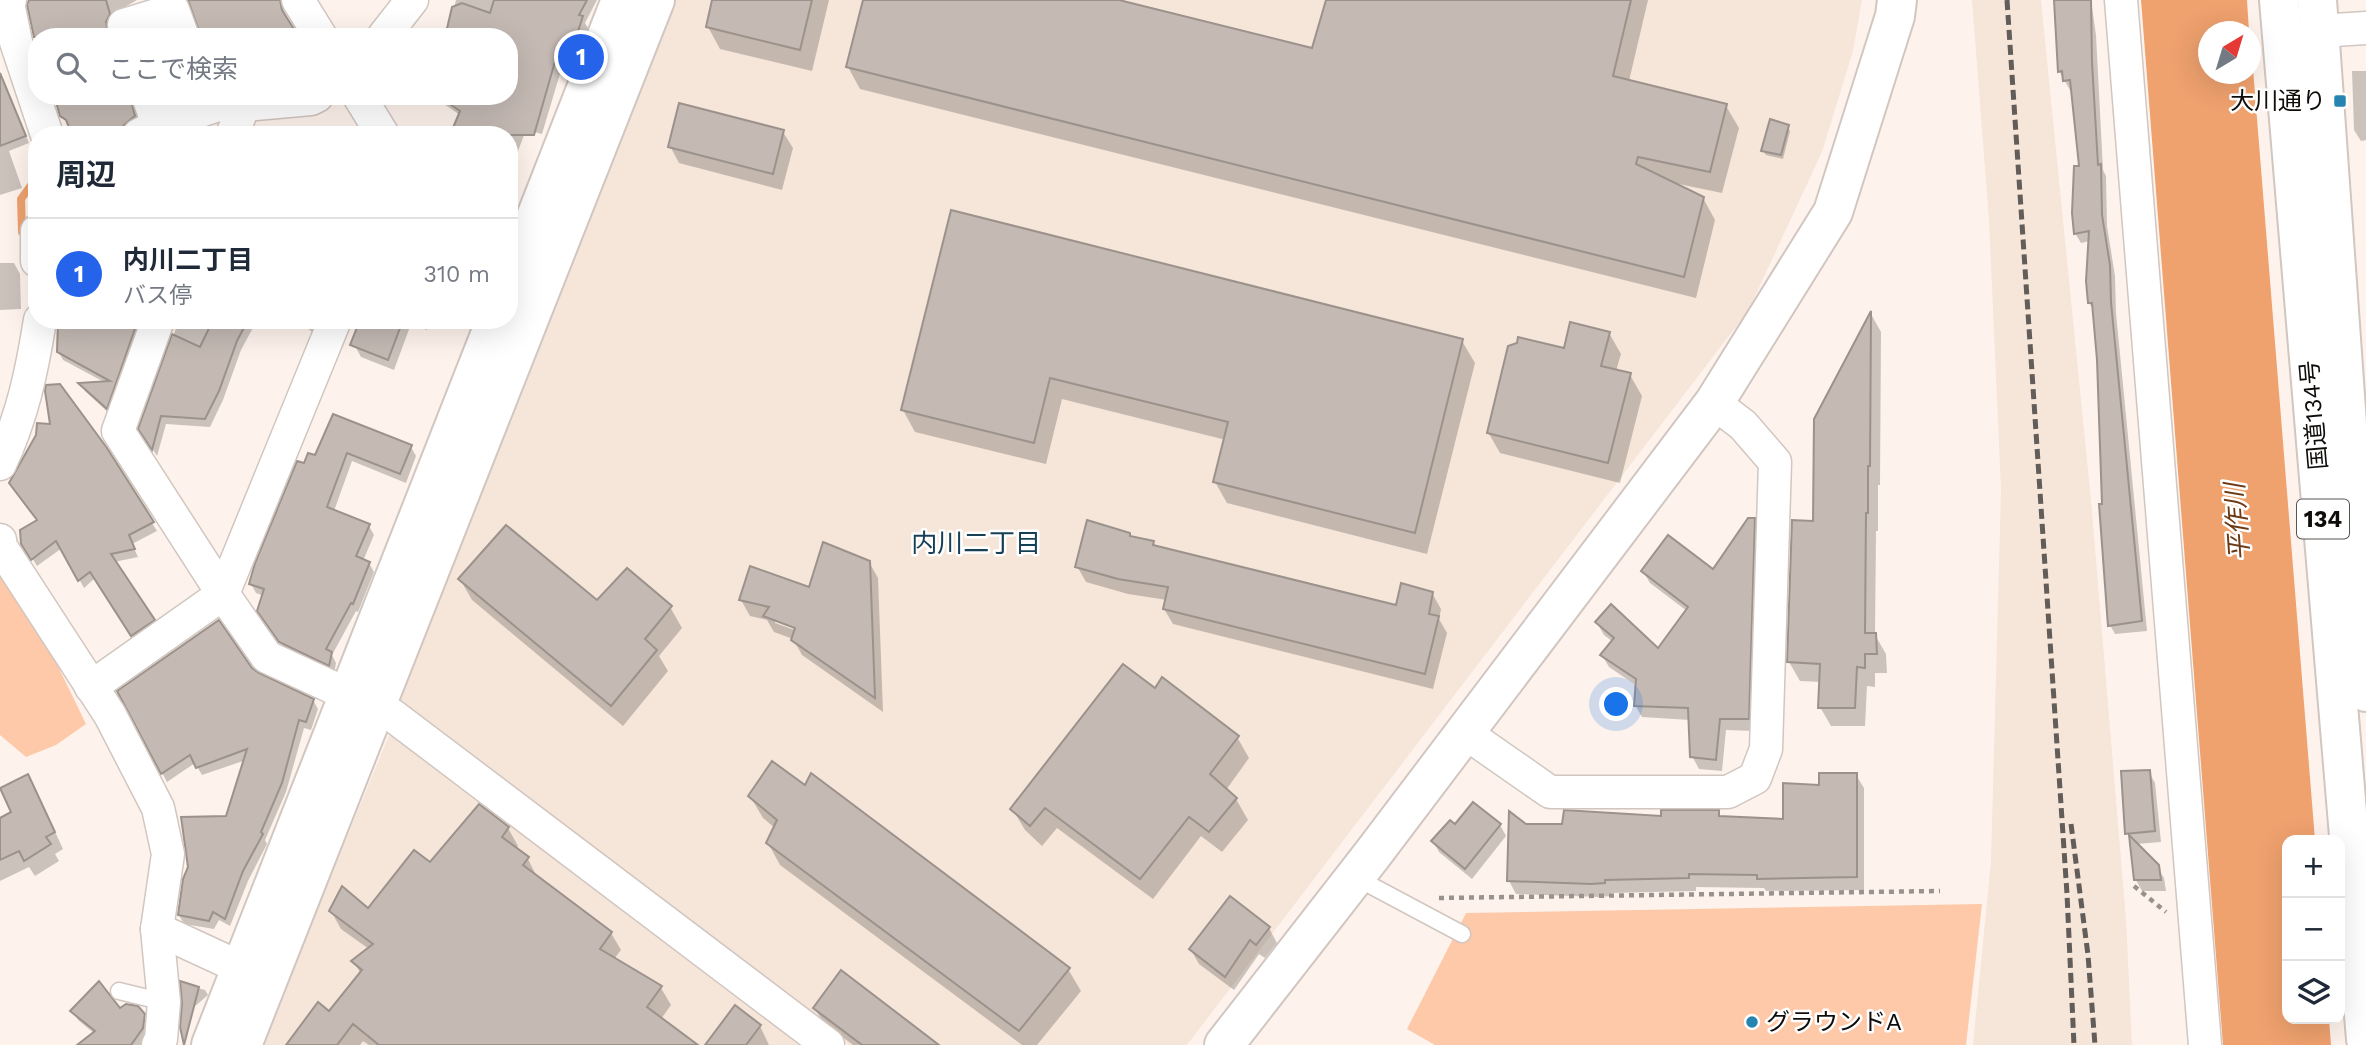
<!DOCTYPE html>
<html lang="ja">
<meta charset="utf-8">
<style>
body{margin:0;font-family:"Work Sans","Noto Sans JP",sans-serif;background:#f6f6f7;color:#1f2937}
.controls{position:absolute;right:21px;bottom:21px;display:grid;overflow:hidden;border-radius:14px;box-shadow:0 7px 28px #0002}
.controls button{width:63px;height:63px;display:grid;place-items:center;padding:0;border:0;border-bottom:2px solid #e0e1e3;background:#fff;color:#1f2937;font:35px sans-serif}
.compass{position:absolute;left:2198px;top:21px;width:63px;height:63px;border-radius:50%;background:#fff;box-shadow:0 7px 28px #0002;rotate:38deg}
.you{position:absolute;left:1617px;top:705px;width:24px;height:24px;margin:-18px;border:5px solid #fff;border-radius:50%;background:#1a73e8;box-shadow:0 0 0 10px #1a73e833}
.badge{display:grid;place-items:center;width:46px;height:46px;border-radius:50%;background:#2563eb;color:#fff;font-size:23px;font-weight:700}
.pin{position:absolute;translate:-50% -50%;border:4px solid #fff;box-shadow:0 2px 7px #0006}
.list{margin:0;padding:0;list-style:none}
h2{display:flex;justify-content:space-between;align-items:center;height:91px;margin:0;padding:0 28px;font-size:30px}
h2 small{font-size:23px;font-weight:400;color:#747a83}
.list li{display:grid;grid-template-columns:46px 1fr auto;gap:21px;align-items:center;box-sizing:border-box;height:112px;padding:0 28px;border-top:2px solid #e0e1e3}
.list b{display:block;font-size:26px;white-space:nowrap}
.list p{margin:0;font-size:23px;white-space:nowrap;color:#747a83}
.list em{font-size:23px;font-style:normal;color:#747a83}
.icon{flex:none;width:38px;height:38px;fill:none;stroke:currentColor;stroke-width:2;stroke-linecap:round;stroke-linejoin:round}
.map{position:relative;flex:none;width:2366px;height:1045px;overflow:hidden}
.search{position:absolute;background:#fff;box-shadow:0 7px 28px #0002;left:28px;top:28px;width:490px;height:77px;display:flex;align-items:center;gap:18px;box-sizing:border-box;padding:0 24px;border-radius:28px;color:#747a83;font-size:26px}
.panel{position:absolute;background:#fff;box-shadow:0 7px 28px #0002;left:28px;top:126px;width:490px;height:203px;border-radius:28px}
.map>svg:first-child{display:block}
</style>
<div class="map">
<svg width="2366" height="1045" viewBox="0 0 2366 1045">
<rect width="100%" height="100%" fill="#fef3ec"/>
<g fill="#f6e5d9">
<polygon points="668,0 1862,0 1853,51 1822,152 1748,311 1187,1045 849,1045 396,704"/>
<polygon points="1972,0 2041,0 2091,500 2126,919 2132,1045 1973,1045 1991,861 2001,489 1989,220"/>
<polygon points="392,728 805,1045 261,1045"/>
</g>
<g fill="#fdc9a9">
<polygon points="0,547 86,724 56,745 26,757 0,735"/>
<polygon points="1982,904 1966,1045 1435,1045 1407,1029 1466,913"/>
</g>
<polygon fill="#efa16e" points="2141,0 2247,0 2249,31 2208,32 2208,74 2250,74 2251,44 2315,840 2287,840 2287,1019 2329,1019 2331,1045 2223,1045"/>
<g fill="#0003" fill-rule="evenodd">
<polygon points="32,0 137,0 111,15 113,23 110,37 37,37 37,40 29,5"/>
<polygon points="186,0 281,0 286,19 194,8"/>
<polygon points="456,0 597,0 585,23 588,28 573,71 562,67 542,134 526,130 509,175 509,135 460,115 432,96 509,96 509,37 447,37"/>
<polygon points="714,0 829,0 812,71 720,49 708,27"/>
<polygon points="864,0 1111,0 1313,50 1328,0 1648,0 1629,81 1726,106 1739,128 1722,193 1674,183 1703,198 1715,220 1696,298 860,89 848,67"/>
<polygon points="2055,0 2091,0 2096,35 2103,170 2106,176 2107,226 2115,276 2116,313 2147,631 2115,634 2110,625 2095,312 2089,303 2090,241 2081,243 2075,233 2081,168 2072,89 2070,90 2059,71"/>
<polygon points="2352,71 2366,71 2366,140 2361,141 2354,130"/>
<polygon points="0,74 29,143 9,151 22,188 0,195"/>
<polygon points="80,96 136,96 134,102 139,125 127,135 74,135 62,115"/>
<polygon points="169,96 211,96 176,109"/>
<polygon points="1787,126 1790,131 1783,159 1766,155 1763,150"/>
<polygon points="783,132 793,148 782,190 679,163 670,146"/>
<polygon points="953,212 1462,341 1475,363 1427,554 1227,503 1215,482 1226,440 1062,399 1046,464 915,432 903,410"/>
<polygon points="0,263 14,263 20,274 21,309 0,310"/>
<polygon points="1871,314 1881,332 1880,485 1878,485 1878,531 1876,531 1875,635 1886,654 1887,673 1875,673 1875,687 1867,686 1865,726 1831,726 1820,707 1821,682 1800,681 1789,662 1815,523 1816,420"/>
<polygon points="60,320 147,320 111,415 85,391 81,384 106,383 63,360 58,351"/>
<polygon points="179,320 257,320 241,350 223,400 210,427 166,424 157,456 140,429"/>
<polygon points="262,320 289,320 282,329"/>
<polygon points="295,320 323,320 317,335"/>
<polygon points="362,320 431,320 427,330 411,324 394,370 361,357 355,346"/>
<polygon points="1609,333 1621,354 1616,371 1630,375 1642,396 1620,483 1500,453 1488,432 1565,350"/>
<polygon points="334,417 411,447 416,456 406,483 352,461 334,511 369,526 374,535 363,561 369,563 374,572 358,612 356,611 332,655 336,663 334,674 287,652 265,621 264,596 256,593 251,584 305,465 316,457"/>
<polygon points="106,449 157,531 132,544 138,557 114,562 158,629 137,643 95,578 84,588 62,548 37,566 23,543 38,521"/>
<polygon points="1754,520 1761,532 1755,731 1726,730 1722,771 1699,769 1692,756 1690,720 1642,717 1635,705 1637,686 1609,667 1602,655 1613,642 1604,635 1597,623 1658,651 1687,611 1650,583 1643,571 1713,571"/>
<polygon points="1129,534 1132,538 1153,542 1156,547 1397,607 1432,593 1441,609 1439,619 1447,633 1433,689 1173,624 1164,609 1167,600 1128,594 1086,582 1077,566"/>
<path d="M869,562l9,16 5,134 -81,-57 -9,-16 -19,-7 -7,-12 -17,-4 -9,-16 69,-11zM775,619l29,11 -1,3 -28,-10z"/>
<polygon points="460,579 597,602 670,607 682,628 659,656 668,671 623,726 472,600"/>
<polygon points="251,669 258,675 313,700 318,709 311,730 304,728 286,792 265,840 267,844 248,881 230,926 219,920 214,929 184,924 179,915 227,818 246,760 202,775 195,763 167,782 119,692"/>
<polygon points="1155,691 1237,737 1249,758 1226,790 1236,799 1248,820 1222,852 1201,836 1153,899 1057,828 1042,846 1025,830 1013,810"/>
<polygon points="2149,772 2155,783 2161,842 2136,844 2157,867 2164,878 2166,891 2142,891 2136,880 2131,840 2127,833"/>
<polygon points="1856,775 1864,788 1864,890 1766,891 1764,888 1696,887 1696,891 1611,893 1611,896 1599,897 1516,894 1509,881 1525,826 1564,825 1718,812 1721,818 1785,821 1821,787"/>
<polygon points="37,793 63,849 55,854 59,861 35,876 29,867 0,881 0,820"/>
<polygon points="750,796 1068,969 1081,991 1037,1045 1022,1045 780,865 768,843 775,828 763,818"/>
<polygon points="1500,825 1506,836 1472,879 1439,852 1433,841 1456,826"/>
<polygon points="508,828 518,846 515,849 528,859 537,877 611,933 621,950 614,959 661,988 671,1005 661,1019 695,1045 369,1045 363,1041 360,1045 297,1045 330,1014 361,974 354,962 369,949 341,929 331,911 368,910 430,864"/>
<polygon points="1269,928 1277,943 1265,958 1259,954 1234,990 1199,964 1191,950"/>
<polygon points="182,984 205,990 208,995 186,1014"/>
<polygon points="735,1007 760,1026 769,1045 708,1045"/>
<polygon points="815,1009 936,1045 853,1045 824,1023"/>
<polygon points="120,1010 143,1015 149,1025 148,1037 142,1045 80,1045 95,1034 78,1020 73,1011"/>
</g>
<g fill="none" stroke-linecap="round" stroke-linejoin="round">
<polyline stroke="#efa16e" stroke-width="8" points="22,232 21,199 37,177"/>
</g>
<g fill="#c4b9b3" stroke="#9c928c" stroke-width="2">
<polygon points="29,0 106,0 110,14 106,22 109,37 34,37 27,5"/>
<polygon points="188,0 280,0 282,10 299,37 201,37"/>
<polygon points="494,0 587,0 579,15 583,16 568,62 556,58 534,135 450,135 460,111 438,96 509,96 509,37 445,37 452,7 462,3 490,13"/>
<polygon points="712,0 812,0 800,50 706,27"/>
<polygon points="863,0 1119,0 1312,48 1326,0 1631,0 1613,76 1727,104 1710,172 1638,157 1636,164 1704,197 1684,277 846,67"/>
<polygon points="2054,0 2091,0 2092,62 2098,165 2101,164 2102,215 2110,265 2111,302 2142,621 2108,626 2099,504 2102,504 2097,360 2092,303 2088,303 2086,281 2089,231 2074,234 2072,213 2074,166 2079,166 2070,80 2063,81 2062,71 2058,72"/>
<polygon points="0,73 26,136 0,146"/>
<polygon points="74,96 130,96 135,116 124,125 121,132 116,135 72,135 66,120 60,116 56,102"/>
<polygon points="679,103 784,130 773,174 668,147"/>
<polygon points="1770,119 1789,125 1781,155 1761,151"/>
<polygon points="951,210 1463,339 1415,533 1213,482 1228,422 1050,378 1034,443 901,410"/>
<polygon points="1871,311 1870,466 1868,466 1868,513 1866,513 1865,633 1876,633 1877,654 1865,654 1865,668 1857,667 1855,708 1818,708 1820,664 1787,662 1792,520 1813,521 1814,419"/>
<polygon points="58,320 138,320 107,409 78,383 110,381 57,352"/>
<polygon points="213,320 248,320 237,341 219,391 205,419 161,416 152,450 138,429 172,334 200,347"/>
<polygon points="360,320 403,320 388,360 350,345"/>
<polygon points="1570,322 1610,332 1601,366 1631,373 1608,463 1487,433 1508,346 1517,343 1518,337 1564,348"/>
<polygon points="60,384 107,448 154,522 129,535 135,549 111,554 155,620 131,636 90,572 78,581 56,541 31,560 21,544 20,530 37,520 9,483 36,435 37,423 50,424 45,391 46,385"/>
<polygon points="333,414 412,445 400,474 347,453 327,507 370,524 356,556 370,562 353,604 351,603 326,649 332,652 329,666 279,642 257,611 264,589 249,584 255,563 297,461 304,463 308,453 315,455"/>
<polygon points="1748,518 1755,518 1749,719 1720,719 1716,760 1690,757 1688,708 1634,706 1636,679 1600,655 1614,638 1595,622 1611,604 1658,648 1688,607 1641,571 1668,535 1713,569"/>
<polygon points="1087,520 1130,533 1130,536 1154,541 1153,545 1396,605 1401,583 1433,592 1429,614 1439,616 1425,674 1163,609 1168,587 1118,579 1075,567"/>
<polygon points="506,525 597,600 627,568 672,606 645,639 657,650 611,706 458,579"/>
<polygon points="823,542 870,561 875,698 791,640 795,628 763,616 769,607 739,600 750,566 809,587"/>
<polygon points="219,620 252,668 259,673 314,699 306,722 299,720 282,783 261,832 263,834 243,871 225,919 213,912 209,921 178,915 183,879 188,867 181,817 226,816 247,749 196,768 190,755 161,774 117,691"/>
<polygon points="1123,664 1155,688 1162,677 1239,736 1210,774 1237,798 1209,832 1189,817 1140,879 1045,808 1030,826 1010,809"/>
<polygon points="772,761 805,785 811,773 1070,968 1019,1031 766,843 777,820 748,796"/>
<polygon points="2150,770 2155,831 2125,834 2121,771"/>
<polygon points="1819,773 1857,773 1857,877 1757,879 1757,875 1689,874 1689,878 1605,880 1605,883 1591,884 1507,881 1509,811 1526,824 1562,824 1564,810 1661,816 1661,810 1719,810 1719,816 1783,819 1783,783 1819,785"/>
<polygon points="28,774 55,832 46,837 51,844 24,861 19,851 0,860 0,818 11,812 0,788"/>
<polygon points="1473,802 1501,824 1465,869 1431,841 1450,820 1455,824"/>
<polygon points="479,804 509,827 502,837 529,857 523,865 612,932 600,949 662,986 647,1007 698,1045 379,1045 353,1024 337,1045 286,1045 318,1002 329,1011 362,970 351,961 373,944 329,911 342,886 368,908 414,850 430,862"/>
<polygon points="2129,835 2159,865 2161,880 2134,880"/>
<polygon points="1230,896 1270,927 1256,945 1250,940 1225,977 1189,949"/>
<polygon points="841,970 939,1045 862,1045 813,1008"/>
<polygon points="99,981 120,1008 126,1004 138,1006 145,1014 143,1028 131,1045 77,1045 95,1031 70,1011"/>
<polygon points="180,981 199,987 184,1045 180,1027 182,1003"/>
<polygon points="735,1005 761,1025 746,1045 705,1045"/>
</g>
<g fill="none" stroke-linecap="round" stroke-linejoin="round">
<g stroke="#d1c6c0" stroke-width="19">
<g id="service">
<polyline points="1355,877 1462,934"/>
<polyline points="119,991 164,1002"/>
</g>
</g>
<g stroke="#d1c6c0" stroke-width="35">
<g id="minor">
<polyline points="10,0 8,3 16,42 47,135"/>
<polyline points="298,0 321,37"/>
<polyline points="2121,0 2205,1045"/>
<polyline points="2319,31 2366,28"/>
<polyline points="128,37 124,25 173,10 183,37"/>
<polyline points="383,37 412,0"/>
<polyline points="148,96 158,125"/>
<polyline points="359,96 383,135"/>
<polyline points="139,135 158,125 227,102 244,105 311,99 317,96"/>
<polyline points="232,135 244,105"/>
<polyline points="37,231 37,261"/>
<polyline points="158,320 118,431 223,594 267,657 392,715 828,1045"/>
<path d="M0,464c22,-46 32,-93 40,-144"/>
<polyline points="0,540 1,547 110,715 158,808 168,854 157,929 164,1002 161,1039 158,1045"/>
<polyline points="91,687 223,594 335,320"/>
<polyline points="1464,732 1550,792 1728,792 1755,778 1766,749 1775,462 1743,425 1714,403"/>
<polyline points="157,929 263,978"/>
</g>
</g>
<g stroke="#d1c6c0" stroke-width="42">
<g id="tertiary">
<polyline points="509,286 621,0"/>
<polyline points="211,1045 496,320"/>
<polyline points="242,1045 655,0"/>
<polyline points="1224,1045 1372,855 1714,403 1833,212 1895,16 1897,0"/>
</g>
</g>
<g stroke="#d1c6c0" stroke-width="42">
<g id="trunk">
<polyline points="2279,0 2366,1039"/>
<polyline points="2317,0 2366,692"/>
</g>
</g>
<g stroke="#98918c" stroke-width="4.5" stroke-dasharray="5 5" stroke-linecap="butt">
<polyline points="2134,886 2166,912"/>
<polyline points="1439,898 1940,891"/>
</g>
<use href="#service" stroke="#fff" stroke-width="16"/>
<use href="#minor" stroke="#fff" stroke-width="32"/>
<use href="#tertiary" stroke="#fff" stroke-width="38"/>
<use href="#trunk" stroke="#fff" stroke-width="38"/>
<g stroke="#625d58" stroke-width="5" stroke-dasharray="10 5" stroke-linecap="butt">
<polyline points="2007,0 2067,894 2074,1045"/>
<polyline points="2071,824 2088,955 2095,1045"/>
</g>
</g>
<g fill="#2684b0" stroke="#fff" stroke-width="2.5">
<rect x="2333" y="94" width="14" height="14" rx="3.5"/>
<circle cx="1752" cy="1022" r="7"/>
</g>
<g text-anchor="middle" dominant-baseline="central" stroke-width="5" stroke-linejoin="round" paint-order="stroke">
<rect fill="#fff" stroke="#575553" stroke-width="2" x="2297" y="499.5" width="52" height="39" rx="5"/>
<g font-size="23" font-weight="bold" fill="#0f0c09">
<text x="2323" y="519">134</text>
</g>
<g font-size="24" fill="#0f0c09" stroke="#fff" text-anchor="end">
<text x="2326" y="101">大川通り</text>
<text x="1766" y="1022" text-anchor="start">グラウンドA</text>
</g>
<g font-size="24" fill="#0f0c09" stroke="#fff">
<text transform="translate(2314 415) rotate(-95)">国道134号</text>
</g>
<g font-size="26" font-style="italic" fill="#6d3a15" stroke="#fff">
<text transform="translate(2237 522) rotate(-94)">平作川</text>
</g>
<g font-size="26" fill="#143f55" stroke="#fff">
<text x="976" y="543">内川二丁目</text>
</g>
</g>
</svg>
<div class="controls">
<button>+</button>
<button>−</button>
<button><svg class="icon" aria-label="layers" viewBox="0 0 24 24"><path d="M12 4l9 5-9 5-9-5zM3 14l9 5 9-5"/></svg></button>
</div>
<svg class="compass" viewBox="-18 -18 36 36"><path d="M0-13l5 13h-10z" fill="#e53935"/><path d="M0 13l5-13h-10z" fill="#747a83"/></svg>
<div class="you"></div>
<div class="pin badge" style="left:581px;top:57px">1</div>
<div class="search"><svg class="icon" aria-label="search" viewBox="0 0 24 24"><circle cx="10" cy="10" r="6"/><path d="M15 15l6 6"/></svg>ここで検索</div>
<section class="panel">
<h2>周辺<small></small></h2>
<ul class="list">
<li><span class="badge">1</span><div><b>内川二丁目</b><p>バス停</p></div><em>310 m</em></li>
</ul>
</section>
</div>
